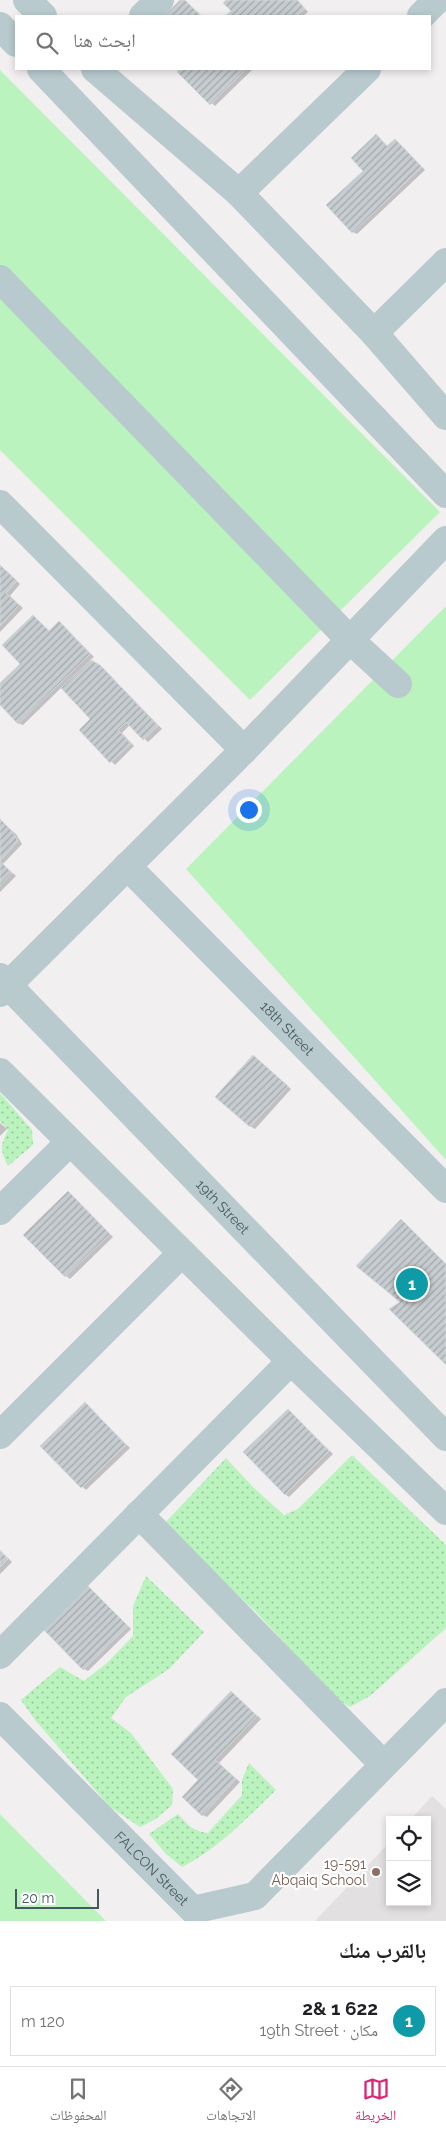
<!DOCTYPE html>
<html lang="ar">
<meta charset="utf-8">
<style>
body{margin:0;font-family:Raleway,"Noto Naskh Arabic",sans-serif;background:#f6f6f6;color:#202124;direction:rtl}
.controls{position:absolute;right:15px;bottom:15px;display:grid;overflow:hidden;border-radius:0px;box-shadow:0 2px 8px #0003}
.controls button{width:45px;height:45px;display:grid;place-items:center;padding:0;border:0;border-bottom:1px solid #e0e0e0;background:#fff;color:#202124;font:25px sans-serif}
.scale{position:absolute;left:15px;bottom:12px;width:84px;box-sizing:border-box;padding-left:5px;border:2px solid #455a5f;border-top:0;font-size:14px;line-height:18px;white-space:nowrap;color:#455a5f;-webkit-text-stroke:4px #fff;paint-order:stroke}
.you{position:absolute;left:248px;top:809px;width:18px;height:18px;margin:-12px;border:4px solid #fff;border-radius:50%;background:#1a73e8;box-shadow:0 0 0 8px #1a73e833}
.badge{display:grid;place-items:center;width:32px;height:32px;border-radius:50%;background:#db2777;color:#fff;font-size:16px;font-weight:700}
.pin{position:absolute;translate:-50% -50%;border:2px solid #fff;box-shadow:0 1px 5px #0006}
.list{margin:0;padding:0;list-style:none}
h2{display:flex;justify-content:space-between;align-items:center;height:65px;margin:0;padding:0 20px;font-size:21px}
h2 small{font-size:16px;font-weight:400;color:#757577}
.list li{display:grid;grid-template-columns:32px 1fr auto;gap:15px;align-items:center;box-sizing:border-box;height:70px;margin:0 10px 10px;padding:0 10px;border:1px solid #e0e0e0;border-radius:0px}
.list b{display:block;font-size:19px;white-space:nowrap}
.list p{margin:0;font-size:16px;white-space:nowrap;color:#757577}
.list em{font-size:16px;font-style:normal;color:#757577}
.icon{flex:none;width:28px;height:28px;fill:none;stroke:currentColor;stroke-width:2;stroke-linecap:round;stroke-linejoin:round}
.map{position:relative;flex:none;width:446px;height:1921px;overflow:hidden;direction:ltr}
.search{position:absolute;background:#fff;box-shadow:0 2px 8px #0003;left:15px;right:15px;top:15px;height:55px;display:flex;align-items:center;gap:12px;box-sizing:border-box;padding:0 18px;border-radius:0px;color:#757577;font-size:19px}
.sheet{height:145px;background:#fff}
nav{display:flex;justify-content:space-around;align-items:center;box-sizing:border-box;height:70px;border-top:1px solid #e0e0e0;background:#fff;font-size:14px;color:#757577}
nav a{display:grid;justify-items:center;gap:2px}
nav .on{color:#db2777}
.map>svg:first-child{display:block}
</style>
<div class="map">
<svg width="446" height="1921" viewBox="0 0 446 1921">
<defs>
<pattern id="grass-dots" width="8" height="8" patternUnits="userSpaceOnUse" patternTransform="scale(1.25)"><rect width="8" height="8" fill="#baf3be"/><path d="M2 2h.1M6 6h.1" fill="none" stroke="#99c89e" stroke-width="1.8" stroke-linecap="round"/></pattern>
<pattern id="building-hatch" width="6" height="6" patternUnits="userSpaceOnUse" patternTransform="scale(1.25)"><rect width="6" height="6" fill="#c6cccf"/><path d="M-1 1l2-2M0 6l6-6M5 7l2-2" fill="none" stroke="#a3a9ab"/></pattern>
</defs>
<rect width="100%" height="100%" fill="#f2eff0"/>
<polygon fill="#e3e0e2" points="432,1796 446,1809 446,1921 315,1921 390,1842 390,1902 427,1902 427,1820 410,1820"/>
<g fill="url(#grass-dots)">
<path d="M0,1093l32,37 1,15 -25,21c-8,-16 -8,-20 0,-36l-8,-9z"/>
<polygon points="352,1455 446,1545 446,1628 370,1696 350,1707 335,1698 256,1612 163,1525 226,1458 254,1488 284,1515 298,1509"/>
<polygon points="146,1576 204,1632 169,1669 126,1697 111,1718 131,1733 173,1789 172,1805 156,1819 140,1827 110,1807 35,1720 21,1700 60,1667 84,1681 107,1663 133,1636 133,1606"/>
<path d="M249,1763l27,27c-29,28 -57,58 -94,77l-16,-13 -17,-20 29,-20c9,10 16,18 30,19l34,-38v-15z"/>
</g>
<g fill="#baf3be">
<polygon points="0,70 440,512 250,700 0,450"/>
<polygon points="446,606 446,1160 186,869"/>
<polygon points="0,1814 106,1921 0,1921"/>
</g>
<g fill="#0003">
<polygon points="182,0 187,2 202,16 166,16"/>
<polygon points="229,0 298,0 308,12 303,16 227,16 233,11"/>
<polygon points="182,69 253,69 215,106 179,72"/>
<polygon points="376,136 388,146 395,140 399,143 425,170 357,234 353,232 364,171"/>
<polygon points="0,565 20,584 10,596 23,608 0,632"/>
<polygon points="34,616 50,631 59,623 63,625 94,657 89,661 104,669 162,729 148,742 130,725 122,733 134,746 115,765 81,730 92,719 62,687 23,725 18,723 0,704 0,685 22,664"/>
<polygon points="0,820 16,834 22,844 3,864 16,876 0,892"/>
<polygon points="254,1056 291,1089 255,1129 250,1126"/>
<polygon points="0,1123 7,1129 0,1136"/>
<polygon points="68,1193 113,1237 70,1279 66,1276"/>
<polygon points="85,1404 130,1448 86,1490 41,1446"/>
<polygon points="288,1410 333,1454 289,1497 285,1494"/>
<polygon points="0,1550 12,1562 0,1574"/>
<polygon points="86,1585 131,1629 88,1671 84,1669"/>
<polygon points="235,1695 261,1719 219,1763 240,1782 207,1817 203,1815 200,1780"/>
</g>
<g fill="url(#building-hatch)" stroke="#d3d8db">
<polygon points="180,0 185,0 201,16 164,16"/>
<polygon points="226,0 297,0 305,9 296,16 225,16 231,11 223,3"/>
<polygon points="180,69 246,69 210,105 177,72"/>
<polygon points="376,134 387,146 395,139 422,167 352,233 326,205 363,171 351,158"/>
<polygon points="0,565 17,581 6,593 19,605 0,626"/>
<polygon points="33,615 49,631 59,621 90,654 18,724 0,705 0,683 20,664 2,645"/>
<polygon points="91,660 100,665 158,726 143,740 126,722 118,730 131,744 110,763 79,730 90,719 61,688"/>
<polygon points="0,819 12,831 18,841 0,861"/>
<polygon points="0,861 12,873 0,886"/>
<polygon points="253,1055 288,1086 250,1127 215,1097"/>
<polygon points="68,1191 110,1234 65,1277 23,1235"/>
<polygon points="401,1219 446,1264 446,1365 389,1309 400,1302 356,1266"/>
<polygon points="85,1402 126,1445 81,1488 40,1446"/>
<polygon points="288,1409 329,1451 285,1495 243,1452"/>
<polygon points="0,1551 8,1559 0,1567"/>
<polygon points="86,1584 128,1626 83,1670 41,1627"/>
<polygon points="231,1691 257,1716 215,1760 236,1779 202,1816 182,1797 198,1780 171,1754"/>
</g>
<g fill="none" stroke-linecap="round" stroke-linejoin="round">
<g stroke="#b9cace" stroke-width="28">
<polyline points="27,0 43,16"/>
<polyline points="143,16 160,0"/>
<polyline points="421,16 437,0"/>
<polyline points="0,26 16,43"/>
<polyline points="41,69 446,494"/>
<polyline points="95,69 239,193 374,333 446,416"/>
<polyline points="239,193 367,69"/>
<polyline points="0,279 349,639 398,684"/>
<polyline points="374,333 446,262"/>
<polyline points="0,504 244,750"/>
<path id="s1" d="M127,866l319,323"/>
<path id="s2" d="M0,977l446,460"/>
<polyline points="0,993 244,750 446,540"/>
<polyline points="0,1072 291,1361 446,1511"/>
<polyline points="0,1211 70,1142"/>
<polyline points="0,1435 182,1253"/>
<polyline points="139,1514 383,1764"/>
<polyline points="0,1655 291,1361"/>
<path id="s3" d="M0,1716l193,194 62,-14 191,-194"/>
</g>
</g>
<circle fill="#8d6e63" stroke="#fff" stroke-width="2" cx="376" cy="1872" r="5"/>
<g text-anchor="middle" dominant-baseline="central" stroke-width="4.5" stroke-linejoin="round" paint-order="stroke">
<g font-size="14" fill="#455a5f" stroke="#fff">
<text stroke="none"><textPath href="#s1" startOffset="228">18th Street</textPath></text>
<text stroke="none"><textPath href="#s2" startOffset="320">19th Street</textPath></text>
<text stroke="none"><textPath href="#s3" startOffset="215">FALCON Street</textPath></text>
</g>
<g font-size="14" fill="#785e54" stroke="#fff" text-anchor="end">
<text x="366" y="1864">19-591<tspan x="366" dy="16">Abqaiq School</tspan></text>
</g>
</g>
</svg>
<div class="controls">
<button><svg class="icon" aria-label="locate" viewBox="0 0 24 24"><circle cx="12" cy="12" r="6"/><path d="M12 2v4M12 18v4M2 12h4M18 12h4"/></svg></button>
<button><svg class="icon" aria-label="layers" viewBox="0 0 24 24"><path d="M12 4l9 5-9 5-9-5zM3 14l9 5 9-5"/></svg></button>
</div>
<div class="scale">20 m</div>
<div class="you"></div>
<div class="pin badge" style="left:412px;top:1284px;background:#0f9aa8">1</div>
<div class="search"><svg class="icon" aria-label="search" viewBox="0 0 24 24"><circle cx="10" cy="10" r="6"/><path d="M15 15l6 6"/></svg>ابحث هنا</div>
</div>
<section class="sheet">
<h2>بالقرب منك<small></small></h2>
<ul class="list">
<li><span class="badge" style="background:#0f9aa8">1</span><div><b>622 1 &amp;2</b><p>مكان · 19th Street</p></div><em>120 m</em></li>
</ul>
</section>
<nav>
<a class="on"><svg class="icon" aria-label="map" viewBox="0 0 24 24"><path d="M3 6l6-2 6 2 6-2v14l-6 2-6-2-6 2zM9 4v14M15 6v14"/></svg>الخريطة</a>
<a><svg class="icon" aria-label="directions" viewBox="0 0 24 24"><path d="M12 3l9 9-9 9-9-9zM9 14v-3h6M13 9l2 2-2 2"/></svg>الاتجاهات</a>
<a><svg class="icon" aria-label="saved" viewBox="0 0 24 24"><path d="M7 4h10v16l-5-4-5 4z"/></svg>المحفوظات</a>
</nav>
